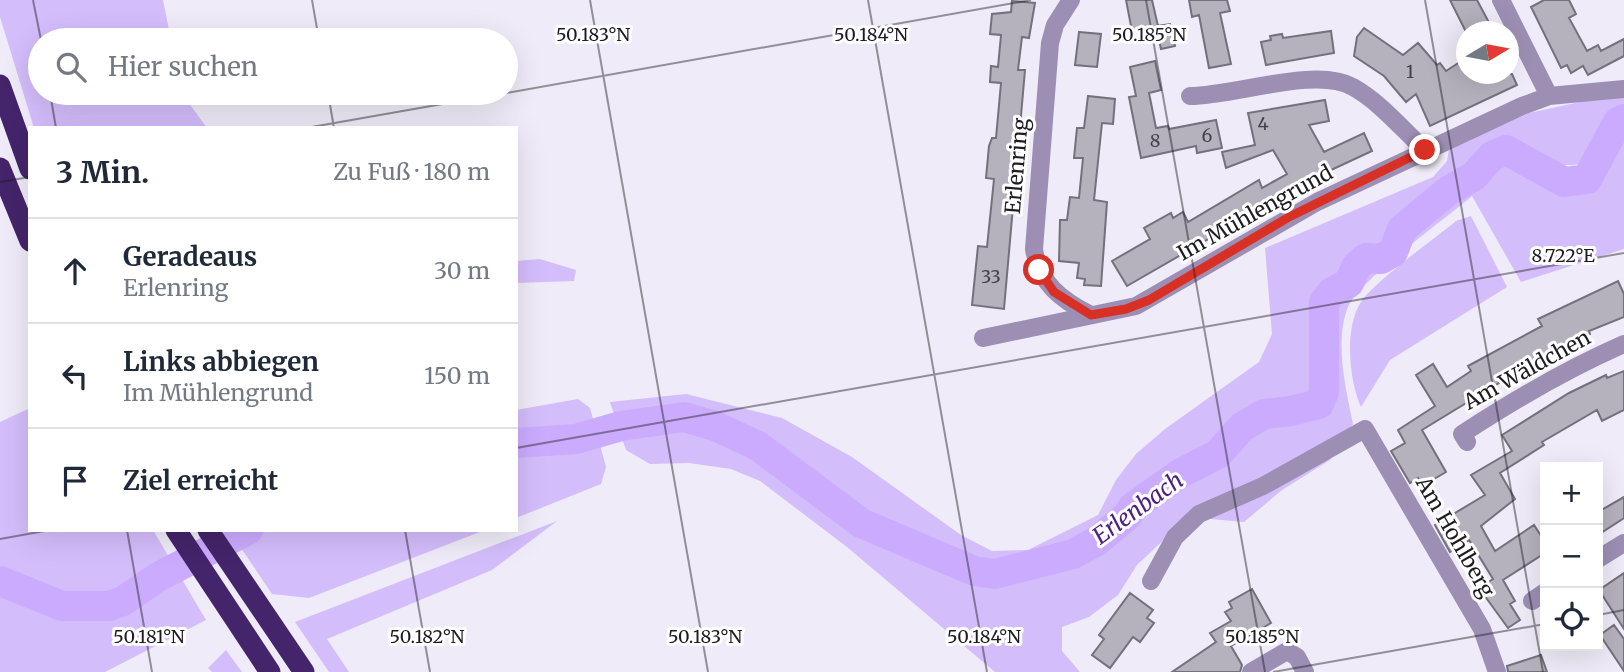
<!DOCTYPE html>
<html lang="de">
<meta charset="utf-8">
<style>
body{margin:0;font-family:Merriweather,serif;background:#f6f6f7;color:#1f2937}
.controls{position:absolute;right:21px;bottom:21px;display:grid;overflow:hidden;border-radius:0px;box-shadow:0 7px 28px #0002}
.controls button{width:63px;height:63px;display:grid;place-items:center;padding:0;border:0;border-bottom:2px solid #e0e1e3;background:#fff;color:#1f2937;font:35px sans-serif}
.compass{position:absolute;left:1456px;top:21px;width:63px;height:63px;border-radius:50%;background:#fff;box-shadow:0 7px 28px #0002;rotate:80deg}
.stop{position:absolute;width:21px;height:21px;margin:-16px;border:5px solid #d93025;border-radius:50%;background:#fff}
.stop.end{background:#d93025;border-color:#fff;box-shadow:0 2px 7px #0008}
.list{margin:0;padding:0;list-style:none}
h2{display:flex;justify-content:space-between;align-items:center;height:91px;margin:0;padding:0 28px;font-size:30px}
h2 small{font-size:23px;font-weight:400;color:#747a83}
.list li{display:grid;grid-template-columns:46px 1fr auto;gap:21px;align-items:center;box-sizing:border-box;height:105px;padding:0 28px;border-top:2px solid #e0e1e3}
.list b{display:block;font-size:26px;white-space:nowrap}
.list p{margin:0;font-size:23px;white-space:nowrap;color:#747a83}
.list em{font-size:23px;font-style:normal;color:#747a83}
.icon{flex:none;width:38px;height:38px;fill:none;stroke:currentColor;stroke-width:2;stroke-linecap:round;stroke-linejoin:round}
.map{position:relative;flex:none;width:1624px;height:672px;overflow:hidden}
.search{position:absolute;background:#fff;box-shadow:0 7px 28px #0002;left:28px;top:28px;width:490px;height:77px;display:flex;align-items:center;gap:18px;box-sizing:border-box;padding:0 24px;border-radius:38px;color:#747a83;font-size:26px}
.panel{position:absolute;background:#fff;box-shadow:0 7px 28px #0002;left:28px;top:126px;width:490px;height:406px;border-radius:0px}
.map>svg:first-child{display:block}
</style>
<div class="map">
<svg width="1624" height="672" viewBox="0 0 1624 672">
<rect width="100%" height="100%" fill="#efebf8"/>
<path fill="#d4bdfb" d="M0,0H163L171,40H40V93H186L191,106L207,128H34L0,17Z
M1624,97V114L1605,135L1589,163C1557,168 1545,165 1519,143L1495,164L1507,161L1519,164L1546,183L1566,188L1588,185L1603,171L1624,128V249L1521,282L1472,196C1447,218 1359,280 1348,307C1334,342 1346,389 1353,424L1330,460L1282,490L1244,522L1188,517L1137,565L1118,595L1089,617L1062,627V651L1080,672H995L847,547L760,481L731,469L689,463L650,464L626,450L610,402L686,394L782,418L852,457L961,535L992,551L1028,550L1098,515L1116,480L1136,454L1165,429L1259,362L1272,334L1265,248L1433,177L1447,161L1449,149L1529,113L1584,101Z
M1471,216L1507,287L1390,360L1361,407C1349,380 1344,328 1361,302C1376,280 1433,240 1456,221Z
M540,259L576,270L574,281L516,283V261Z
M578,399L590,408L606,467L601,484L516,518V410Z
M30,408V530H153L206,620L105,672H0V422Z
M557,521L492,570L327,639L349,672H329L295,622Z
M229,530H485L309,598L272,594Z
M226,650L242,672H212L208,668Z"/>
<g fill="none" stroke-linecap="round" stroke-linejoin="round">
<path stroke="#cbabfe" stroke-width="30" d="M516,443L576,439L621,426L684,417L715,426L758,446L861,523L974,571L995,574L1073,554L1097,541L1127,516L1133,507L1181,473L1218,454L1242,427L1264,414L1291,411L1319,404L1324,392V302L1332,292L1349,283L1356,267L1366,258L1381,259L1393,252L1402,229L1448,191L1474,176L1492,156L1506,150L1564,182L1587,179L1618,122L1624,119
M0,581L62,606H109L123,601L158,577L248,530"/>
</g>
<path fill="#b5b1bd" stroke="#74707c" stroke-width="2" d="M1126,0H1152L1158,26L1132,31Z
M1189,0H1227L1230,11L1220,13L1231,64L1209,68L1199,15L1192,17Z
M1450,0H1477L1494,32H1466Z
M1544,0H1569L1576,14L1569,18L1587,51L1598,45L1601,51L1624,39V56L1588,75L1583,66L1571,73L1567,65L1561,68L1531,7Z
M1012,1L1035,3L1029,38L1022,37L1018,70H1025L1004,309L972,305L978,246L987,247L994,179L986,178L989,146L992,138H996L1001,83L990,82L991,66L998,67L1001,35L990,34L992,14L1011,12Z
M1170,24L1175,46L1161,49L1156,26Z
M1364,28L1403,55L1418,43L1437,65L1440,63L1446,71L1466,58V74H1512L1517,85L1430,126L1416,94L1406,102L1384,76L1354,56L1357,37Z
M1331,31L1334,53L1266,65L1261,42L1271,40L1270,36L1282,34L1283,38Z
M1079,32L1101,34L1097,67L1075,65Z
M1155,61L1161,90L1149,93L1156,128L1168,126L1169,129L1216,120L1222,148L1197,153L1196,146L1141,158L1129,97L1136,96L1130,67Z
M1088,96L1115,99L1113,124L1102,123L1094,200L1107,202L1101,286L1084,285L1085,279L1077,278L1079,263L1059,261L1060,220H1067L1070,197L1079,198L1083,158H1074L1077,128H1084Z
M1325,100L1329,121L1309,125L1324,152L1364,133L1372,151L1316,177L1127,286L1112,261L1150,239L1144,228L1171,213L1173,218L1183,212L1188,222L1259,180L1262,188L1287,174L1273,150L1226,168L1222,152L1255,145L1248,113Z
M1618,281L1624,294V317L1589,331L1590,334L1540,358L1422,430L1446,472L1422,486L1418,478L1410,483L1391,451L1405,443L1398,430L1435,406L1416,375L1433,364L1447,387L1471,371L1468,366L1542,326L1538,319Z
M1624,371V410L1602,421L1597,410L1542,442L1544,445L1500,473L1515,499L1481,526L1495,551L1534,525L1545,542V553L1503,580L1515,601L1510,604L1520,620L1508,628L1479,588L1493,579L1469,540L1450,552L1435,525L1485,495L1471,475L1512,451L1502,435L1569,393L1606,375L1607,378Z
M1624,497V518L1598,535V512Z
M1624,573V629L1599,590Z
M1252,589L1271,623L1231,646L1242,665L1240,672H1172L1216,642L1210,633L1231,621L1225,612L1232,608L1229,602Z
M1130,593L1153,610L1147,618L1154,623L1140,642L1133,637L1110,668L1092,655L1104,639L1099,635Z
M1614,625L1624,639V671L1600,635Z
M1541,655L1547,672H1508L1507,666Z"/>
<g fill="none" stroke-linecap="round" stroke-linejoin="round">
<path stroke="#9c8fb3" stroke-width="18" d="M1071,0L1055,25L1050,43L1034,249C1039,283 1061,300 1091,315
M1501,0L1549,96
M1190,96C1235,96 1316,66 1353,87C1380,102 1403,130 1425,150
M983,338L1136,306L1317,202L1522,106L1549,96L1624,89
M1467,442L1462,434C1514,400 1567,369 1624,344
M1598,559L1624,543
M1151,581L1175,537L1199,514L1263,486L1365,429L1482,629L1497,672
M1532,601L1545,592
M1251,672L1287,651L1297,657L1305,672"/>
<path stroke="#44246b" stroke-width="21" d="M0,85L30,169
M0,168L30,241
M176,530L270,672
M208,530L304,672"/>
</g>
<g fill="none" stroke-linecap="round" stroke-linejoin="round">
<path stroke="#d93025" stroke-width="9" d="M1039,270L1054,292L1091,315L1126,309L1149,300L1289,217L1425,150"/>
</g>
<path fill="none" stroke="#1e1c21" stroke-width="2" stroke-opacity="0.45" d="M33,0L41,40M312,0L319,40M590,0L708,672M868,0L987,672M1146,0L1265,672M1425,0L1543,672M50,93L56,128M328,93L334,128M506,93L1031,0M306,128L505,93M0,182L30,177M516,448L1624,253M127,530L152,672M405,530L430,672M0,539L50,530M1598,615L1624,610M1273,672L1545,624"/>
<g text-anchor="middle" stroke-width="6" stroke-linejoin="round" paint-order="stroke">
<g font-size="18" fill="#444148">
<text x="1410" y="78">1</text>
<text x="1263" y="130">4</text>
<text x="1207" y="142">6</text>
<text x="1155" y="147">8</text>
<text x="991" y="283">33</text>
</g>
<g font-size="21" fill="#1e1c21" stroke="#fff">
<text transform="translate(1017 166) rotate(-85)" y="7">Erlenring</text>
<text transform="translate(1255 213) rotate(-29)" y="7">Im Mühlengrund</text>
<text transform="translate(1527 370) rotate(-29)" y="7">Am Wäldchen</text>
<text transform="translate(1455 537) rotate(60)" y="7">Am Hohlberg</text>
</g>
<g font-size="23" font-style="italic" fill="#4e217e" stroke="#fff">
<text transform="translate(1138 508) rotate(-36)" y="8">Erlenbach</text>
</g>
</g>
<g font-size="18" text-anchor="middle" fill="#1e1c21" stroke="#fff" stroke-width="6" stroke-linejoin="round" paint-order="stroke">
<text x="593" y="41">50.183°N</text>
<text x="871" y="41">50.184°N</text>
<text x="1149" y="41">50.185°N</text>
<text x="1563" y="262">8.722°E</text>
<text x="149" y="643">50.181°N</text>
<text x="427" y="643">50.182°N</text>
<text x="705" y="643">50.183°N</text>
<text x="984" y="643">50.184°N</text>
<text x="1262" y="643">50.185°N</text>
</g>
</svg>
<div class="controls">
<button>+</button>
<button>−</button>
<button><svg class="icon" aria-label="locate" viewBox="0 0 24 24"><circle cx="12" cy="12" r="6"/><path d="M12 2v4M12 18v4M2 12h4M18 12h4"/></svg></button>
</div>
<svg class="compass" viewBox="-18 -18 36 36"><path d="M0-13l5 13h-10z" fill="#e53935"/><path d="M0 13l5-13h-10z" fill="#747a83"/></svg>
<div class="stop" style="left:1039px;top:270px"></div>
<div class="stop end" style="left:1425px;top:150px"></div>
<div class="search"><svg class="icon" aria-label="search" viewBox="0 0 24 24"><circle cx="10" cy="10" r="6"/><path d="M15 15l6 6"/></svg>Hier suchen</div>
<section class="panel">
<h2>3 Min.<small>Zu Fuß · 180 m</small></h2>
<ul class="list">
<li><svg class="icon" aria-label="ahead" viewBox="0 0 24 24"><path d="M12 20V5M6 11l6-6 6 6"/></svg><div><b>Geradeaus</b><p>Erlenring</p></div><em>30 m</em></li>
<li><svg class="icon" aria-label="left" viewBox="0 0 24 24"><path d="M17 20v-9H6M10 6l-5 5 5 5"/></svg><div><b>Links abbiegen</b><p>Im Mühlengrund</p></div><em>150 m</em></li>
<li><svg class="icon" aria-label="arrive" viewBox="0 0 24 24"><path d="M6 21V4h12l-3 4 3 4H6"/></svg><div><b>Ziel erreicht</b></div></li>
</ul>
</section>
</div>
